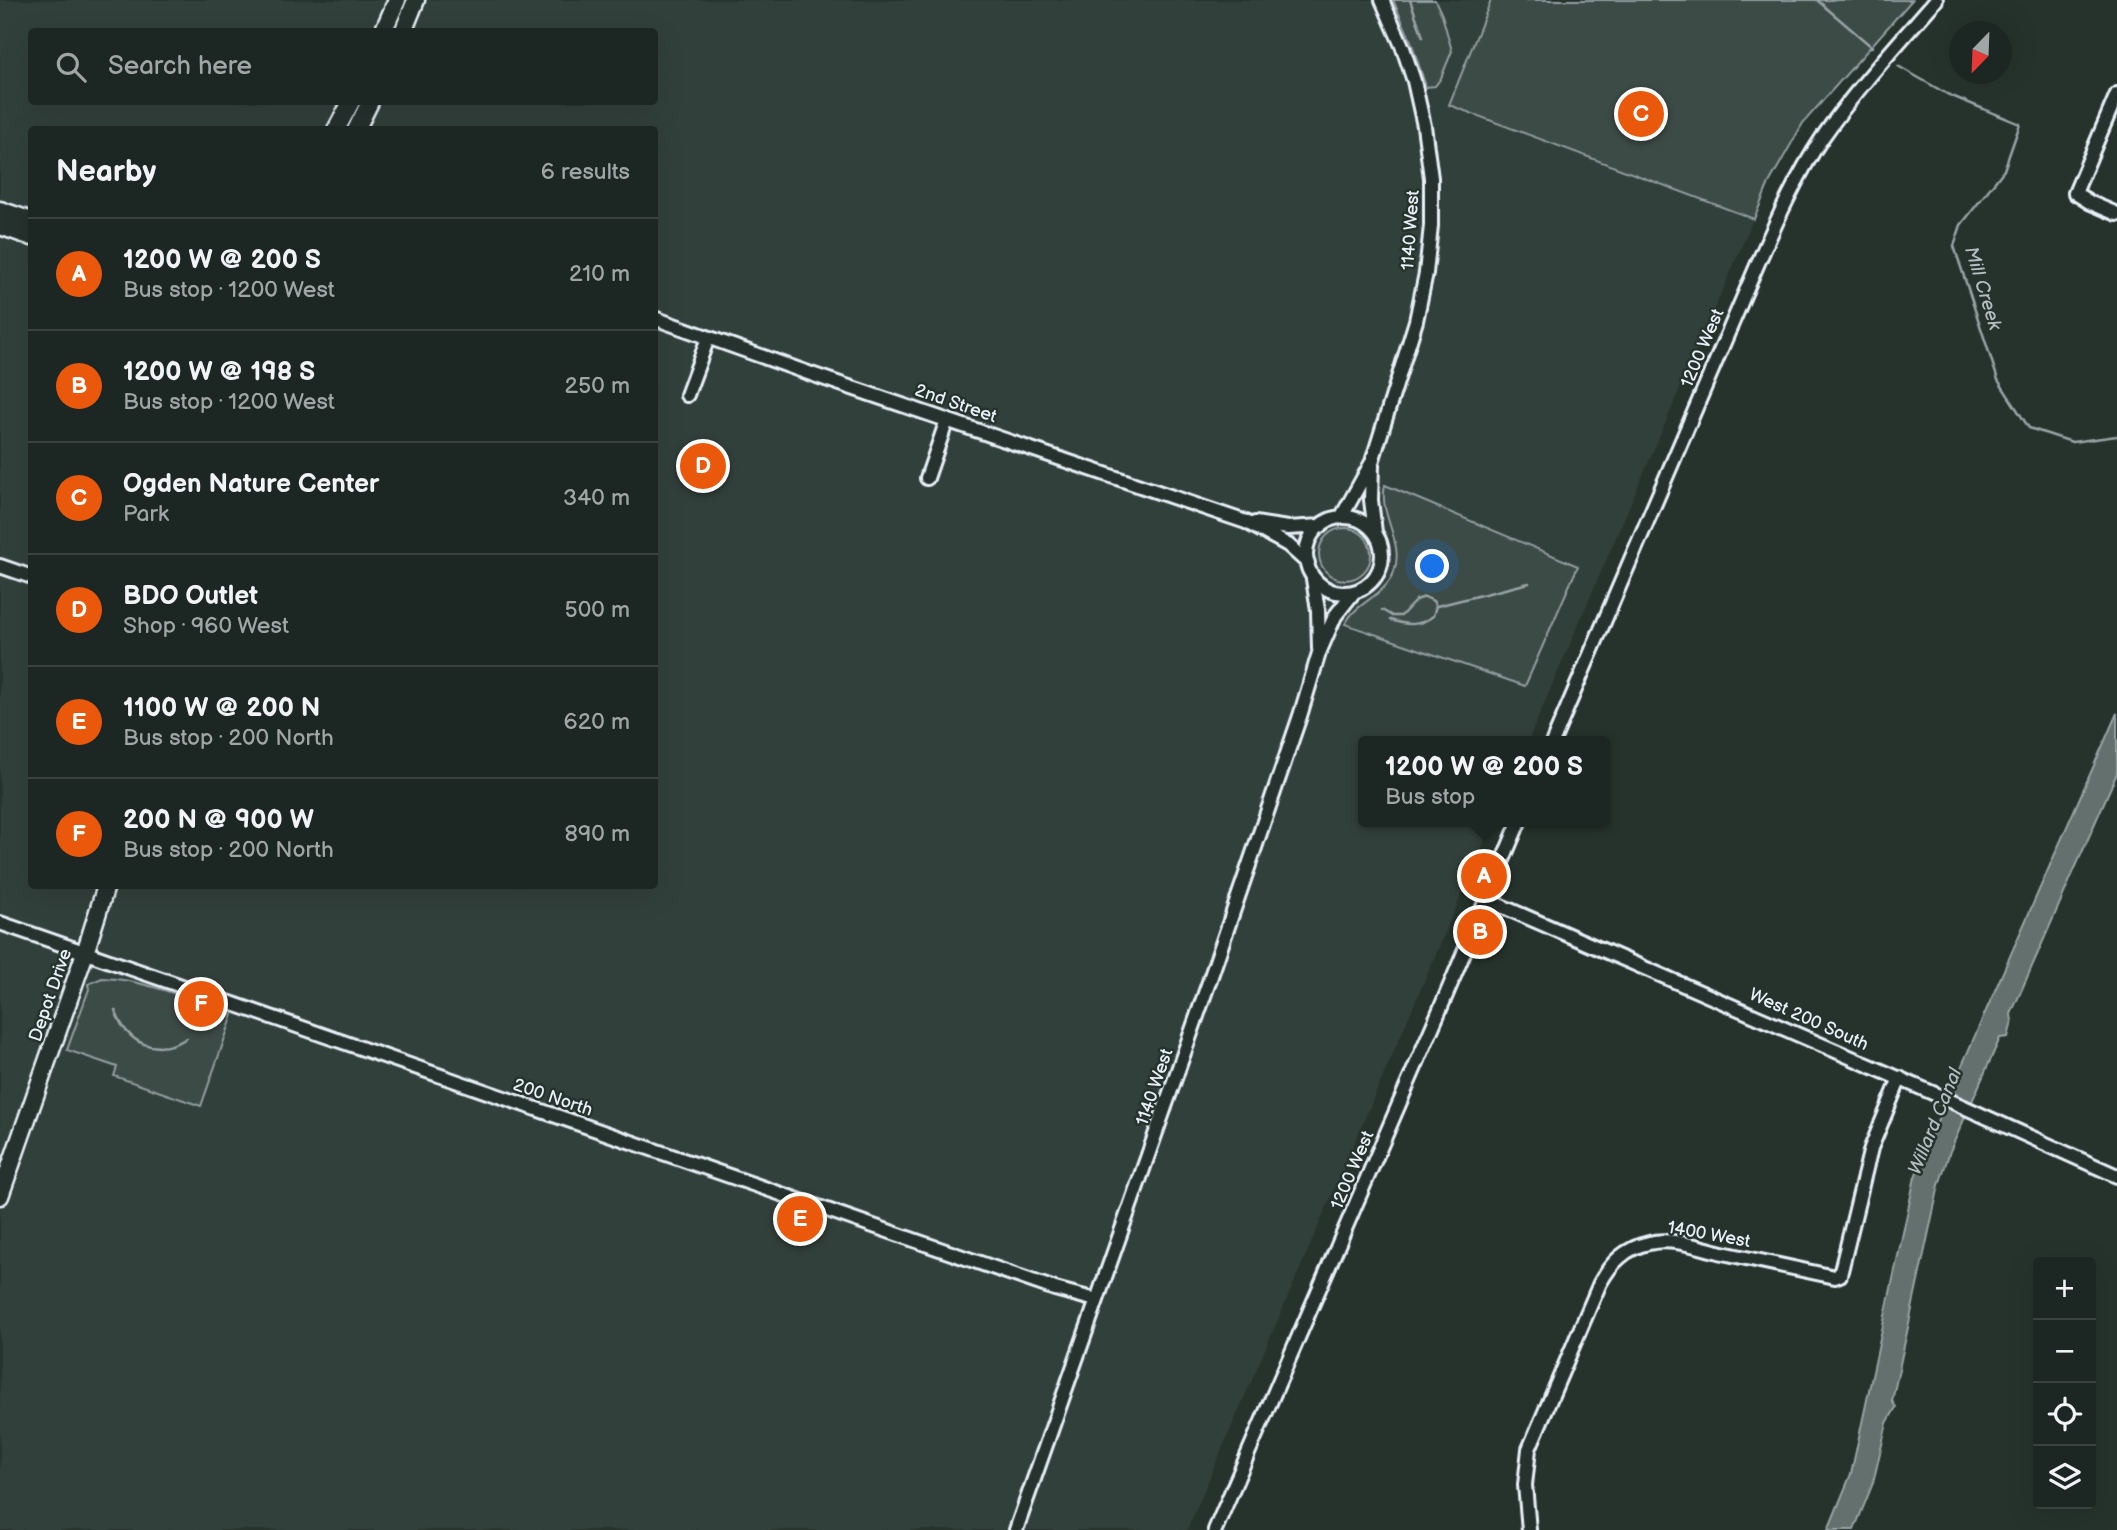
<!DOCTYPE html>
<meta charset="utf-8">
<style>
body{margin:0;font-family:"Balsamiq Sans",sans-serif;background:#252e2a;color:#f1f3f6}
.controls{position:absolute;right:21px;bottom:21px;display:grid;overflow:hidden;border-radius:7px;box-shadow:0 7px 28px #0002}
.controls button{width:63px;height:63px;display:grid;place-items:center;padding:0;border:0;border-bottom:2px solid #3a4340;background:#1c2622;color:#f1f3f6;font:35px sans-serif}
.compass{position:absolute;left:1949px;top:21px;width:63px;height:63px;border-radius:50%;background:#1c2622;box-shadow:0 7px 28px #0002;rotate:203deg}
.you{position:absolute;left:1433px;top:567px;width:24px;height:24px;margin:-18px;border:5px solid #fff;border-radius:50%;background:#1a73e8;box-shadow:0 0 0 10px #1a73e833}
.badge{display:grid;place-items:center;width:46px;height:46px;border-radius:50%;background:#ea580c;color:#fff;font-size:23px;font-weight:700}
.pin{position:absolute;translate:-50% -50%;border:4px solid #fff;box-shadow:0 2px 7px #0006}
.popup{position:absolute;left:1358px;top:736px;width:252px;height:91px;box-sizing:border-box;display:grid;place-content:center;border-radius:7px;background:#1c2622;filter:drop-shadow(0 2px 5px #0005);font-size:23px;white-space:nowrap;color:#a0a5a5}
.popup b{font-size:26px;color:#f1f3f6}
.popup::after{content:'';position:absolute;left:50%;top:100%;margin-left:-14px;border:14px solid transparent;border-top-color:#1c2622}
.list{margin:0;padding:0;list-style:none}
h2{display:flex;justify-content:space-between;align-items:center;height:91px;margin:0;padding:0 28px;font-size:30px}
h2 small{font-size:23px;font-weight:400;color:#a0a5a5}
.list li{display:grid;grid-template-columns:46px 1fr auto;gap:21px;align-items:center;box-sizing:border-box;height:112px;padding:0 28px;border-top:2px solid #3a4340}
.list b{display:block;font-size:26px;white-space:nowrap}
.list p{margin:0;font-size:23px;white-space:nowrap;color:#a0a5a5}
.list em{font-size:23px;font-style:normal;color:#a0a5a5}
.icon{flex:none;width:38px;height:38px;fill:none;stroke:currentColor;stroke-width:2;stroke-linecap:round;stroke-linejoin:round}
.map{position:relative;flex:none;width:2117px;height:1530px;overflow:hidden}
.search{position:absolute;background:#1c2622;box-shadow:0 7px 28px #0002;left:28px;top:28px;width:630px;height:77px;display:flex;align-items:center;gap:18px;box-sizing:border-box;padding:0 24px;border-radius:7px;color:#a0a5a5;font-size:26px}
.panel{position:absolute;background:#1c2622;box-shadow:0 7px 28px #0002;left:28px;top:126px;width:630px;height:763px;border-radius:7px}
.map>svg:first-child{display:block}
</style>
<div class="map">
<svg width="2117" height="1530" viewBox="0 0 2117 1530">
<rect width="100%" height="100%" fill="#26332d"/>
<filter id="ink" filterUnits="userSpaceOnUse"><feTurbulence type="fractalNoise" baseFrequency=".0143" numOctaves="2"/><feDisplacementMap in="SourceGraphic" scale="14" xChannelSelector="R" yChannelSelector="G"/><feConvolveMatrix kernelMatrix="1 2 1 2 8 2 1 2 1" color-interpolation-filters="sRGB"/></filter>
<g filter="url(#ink)">
<path fill="#333f3a" fill-rule="evenodd" d="M0,0H1492L1450,106L1753,220L1528,741H1363V822H1493L1187,1530H0ZM32,32H654V102H32ZM32,130H654V886H32Z"/>
<path fill="#3e4b47" stroke="#939ea0" stroke-width="2" d="M1393,0H1435L1442,15L1452,51L1441,78L1435,86L1426,87L1411,41Z
M1491,0H1912L1803,123L1769,183L1754,219L1449,105Z
M1385,485L1578,566L1525,686L1345,624C1357,601 1384,597 1394,572C1405,541 1378,516 1385,485Z
M1319 554a26 26 0 1 1 52 0a26 26 0 1 1-52 0Z
M102,978C144,979 193,1001 233,1015L201,1106L114,1076L117,1067L67,1050L89,989L88,984Z"/>
<path fill="#636f6d" stroke="#98a3a5" stroke-width="2" d="M2117,713V773L2011,1014L2012,1022L2008,1037L2000,1038L1950,1151L1939,1185L1892,1401L1896,1407L1887,1423L1873,1483L1854,1530H1828L1851,1474L1915,1177L1926,1147Z"/>
<g fill="none" stroke-linecap="round" stroke-linejoin="round">
<path stroke="#98a3a5" stroke-width="2.5" d="M1410,0L1423,37
M1817,0L1872,47
M1898,66L1947,94L2020,124L2004,170L1961,225L1954,246L1998,380L2029,428L2072,442L2117,436
M1437,606L1529,583
M1382,610L1392,616H1401L1416,600L1425,597L1433,601L1436,606L1433,616C1419,627 1406,625 1390,620
M115,1010C127,1044 155,1057 187,1038"/>
<g stroke="#e8f1f8" stroke-width="18">
<path id="minor" d="M2117,94L2075,193L2091,203L2117,214
M654,318L814,375L1246,522L1288,545L1308,563
M687,395L708,338
M1372,465L1371,500L1375,532
M927,478L947,420
M1342,516L1372,462L1416,321L1426,273L1431,226V178L1424,126L1414,81L1403,48L1382,0
M1306 555a38 38 0 1 1 76 0a38 38 0 1 1-76 0Z
M1255,523L1288,528L1321,526
M0,566L32,577
M1313,579L1318,610L1319,649
M1553,741L1758,263C1777,220 1796,177 1822,138C1856,89 1897,45 1936,0
M1485,899L1935,1094L2117,1176
M0,923L1055,1289L1096,1300
M1016,1530L1209,982L1300,716L1319,653L1335,616L1354,592
M1215,1530L1444,1000L1519,822
M1529,1530L1525,1485L1529,1449L1600,1283C1611,1263 1625,1248 1649,1243C1672,1237 1701,1248 1723,1253C1761,1261 1798,1269 1835,1277L1840,1275L1871,1148L1900,1078"/>
</g>
<g stroke="#e8f1f8" stroke-width="21">
<path id="major" d="M383,32L397,0
M403,32L416,0
M336,130L351,102
M356,130L370,102
M0,210L32,221
M0,226L32,237
M0,1196L85,953L106,886"/>
</g>
<use href="#minor" stroke="#26332d" stroke-width="12"/>
<use href="#major" stroke="#26332d" stroke-width="16"/>
</g>
</g>
<g text-anchor="middle" stroke-width="5" stroke-linejoin="round" paint-order="stroke">
<g font-size="18" fill="#e8f1f8" stroke="#26332d">
<text transform="translate(1410 230) rotate(-86)" y="6">1140 West</text>
<text transform="translate(1702 348) rotate(-67)" y="6">1200 West</text>
<text transform="translate(956 403) rotate(19)" y="6">2nd Street</text>
<text transform="translate(50 995) rotate(-71)" y="6">Depot Drive</text>
<text transform="translate(1809 1019) rotate(24)" y="6">West 200 South</text>
<text transform="translate(1154 1087) rotate(-71)" y="6">1140 West</text>
<text transform="translate(553 1097) rotate(19)" y="6">200 North</text>
<text transform="translate(1352 1170) rotate(-67)" y="6">1200 West</text>
<text transform="translate(1709 1234) rotate(10)" y="6">1400 West</text>
</g>
<g font-size="19" font-style="italic" fill="#b3bdc0" stroke="#26332d">
<text transform="translate(1984 288) rotate(73)" y="7">Mill Creek</text>
<text transform="translate(1934 1121) rotate(-68)" y="7">Willard Canal</text>
</g>
</g>
</svg>
<div class="controls">
<button>+</button>
<button>−</button>
<button><svg class="icon" aria-label="locate" viewBox="0 0 24 24"><circle cx="12" cy="12" r="6"/><path d="M12 2v4M12 18v4M2 12h4M18 12h4"/></svg></button>
<button><svg class="icon" aria-label="layers" viewBox="0 0 24 24"><path d="M12 4l9 5-9 5-9-5zM3 14l9 5 9-5"/></svg></button>
</div>
<svg class="compass" viewBox="-18 -18 36 36"><path d="M0-13l5 13h-10z" fill="#e53935"/><path d="M0 13l5-13h-10z" fill="#a0a5a5"/></svg>
<div class="you"></div>
<div class="pin badge" style="left:1484px;top:876px">A</div>
<div class="popup"><b>1200 W @ 200 S</b>Bus stop</div>
<div class="pin badge" style="left:1480px;top:932px">B</div>
<div class="pin badge" style="left:1641px;top:114px">C</div>
<div class="pin badge" style="left:703px;top:466px">D</div>
<div class="pin badge" style="left:800px;top:1219px">E</div>
<div class="pin badge" style="left:201px;top:1004px">F</div>
<div class="search"><svg class="icon" aria-label="search" viewBox="0 0 24 24"><circle cx="10" cy="10" r="6"/><path d="M15 15l6 6"/></svg>Search here</div>
<section class="panel">
<h2>Nearby<small>6 results</small></h2>
<ul class="list">
<li><span class="badge">A</span><div><b>1200 W @ 200 S</b><p>Bus stop · 1200 West</p></div><em>210 m</em></li>
<li><span class="badge">B</span><div><b>1200 W @ 198 S</b><p>Bus stop · 1200 West</p></div><em>250 m</em></li>
<li><span class="badge">C</span><div><b>Ogden Nature Center</b><p>Park</p></div><em>340 m</em></li>
<li><span class="badge">D</span><div><b>BDO Outlet</b><p>Shop · 960 West</p></div><em>500 m</em></li>
<li><span class="badge">E</span><div><b>1100 W @ 200 N</b><p>Bus stop · 200 North</p></div><em>620 m</em></li>
<li><span class="badge">F</span><div><b>200 N @ 900 W</b><p>Bus stop · 200 North</p></div><em>890 m</em></li>
</ul>
</section>
</div>
